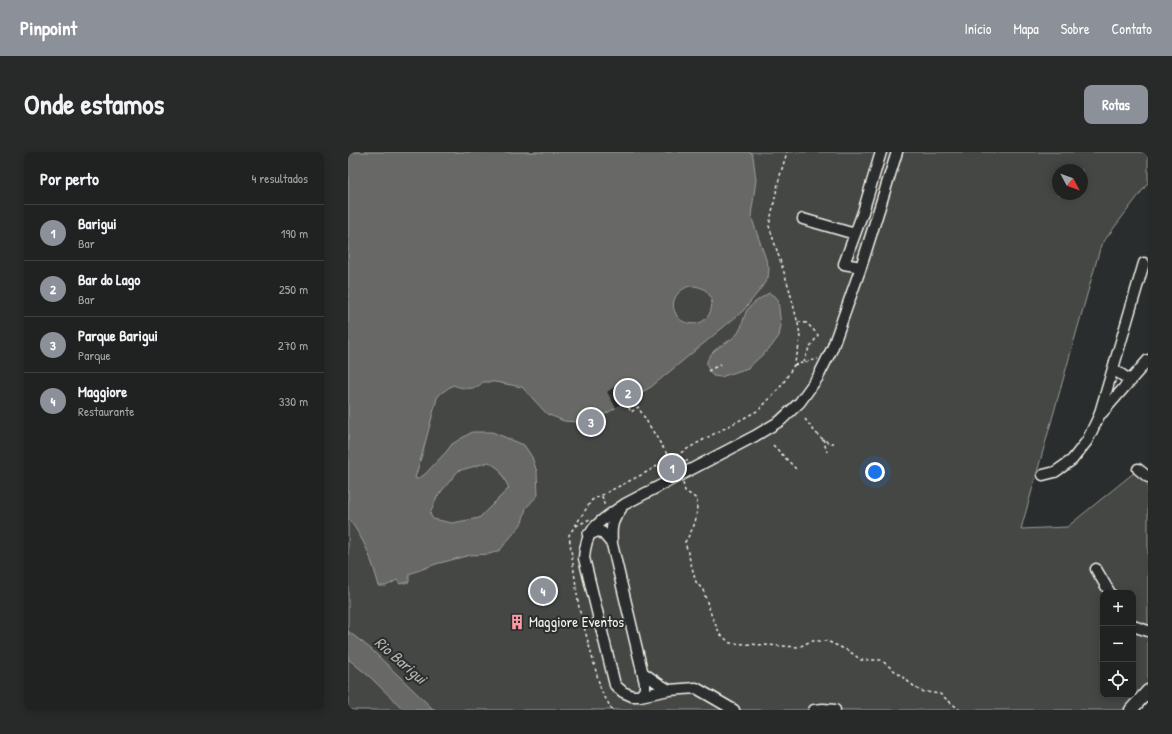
<!DOCTYPE html>
<html lang="pt">
<meta charset="utf-8">
<style>
body{margin:0;font-family:"Patrick Hand",sans-serif;background:#282a2a;color:#f1f3f6}
.controls{position:absolute;right:12px;bottom:12px;display:grid;overflow:hidden;border-radius:8px;box-shadow:0 2px 10px #0003}
.controls button{width:36px;height:36px;display:grid;place-items:center;padding:0;border:0;border-bottom:1px solid #3d3f40;background:#202222;color:#f1f3f6;font:20px sans-serif}
.compass{position:absolute;left:704px;top:12px;width:36px;height:36px;border-radius:50%;background:#202222;box-shadow:0 2px 10px #0003;rotate:131deg}
.you{position:absolute;left:527px;top:320px;width:14px;height:14px;margin:-10px;border:3px solid #fff;border-radius:50%;background:#1a73e8;box-shadow:0 0 0 6px #1a73e833}
.badge{display:grid;place-items:center;width:26px;height:26px;border-radius:50%;background:#8c9099;color:#fff;font-size:13px;font-weight:700}
.pin{position:absolute;translate:-50% -50%;border:2px solid #fff;box-shadow:0 1px 4px #0006}
.list{margin:0;padding:0;list-style:none}
h2{display:flex;justify-content:space-between;align-items:center;height:52px;margin:0;padding:0 16px;font-size:17px}
h2 small{font-size:13px;font-weight:400;color:#a2a4a5}
.list li{display:grid;grid-template-columns:26px 1fr auto;gap:12px;align-items:center;box-sizing:border-box;height:56px;padding:0 16px;border-top:1px solid #3d3f40}
.list b{display:block;font-size:15px;white-space:nowrap}
.list p{margin:0;font-size:13px;white-space:nowrap;color:#a2a4a5}
.list em{font-size:13px;font-style:normal;color:#a2a4a5}
.icon{flex:none;width:22px;height:22px;fill:none;stroke:currentColor;stroke-width:2;stroke-linecap:round;stroke-linejoin:round}
.map{position:relative;flex:none;width:800px;height:558px;overflow:hidden;border-radius:8px}
header{display:flex;align-items:center;gap:24px;box-sizing:border-box;height:56px;padding:0 20px;background:#8c9099;color:#fff}
header strong{font-size:19px}
nav{display:flex;gap:22px;margin-inline-start:auto;font-size:14px}
.intro{display:flex;align-items:center;justify-content:space-between;box-sizing:border-box;height:96px;padding:0 24px}
h1{margin:0;font-size:28px}
.button{padding:10px 18px;border-radius:8px;background:#8c9099;color:#fff;font-size:14px;font-weight:700}
main{display:flex;gap:24px;padding:0 24px}
aside{flex:1;background:#202222;border-radius:8px;box-shadow:0 2px 10px #0003}
.map>svg:first-child{display:block}
</style>
<header>
<strong>Pinpoint</strong>
<nav><a>Início</a><a>Mapa</a><a>Sobre</a><a>Contato</a></nav>
</header>
<div class="intro"><h1>Onde estamos</h1><a class="button">Rotas</a></div>
<main>
<aside>
<h2>Por perto<small>4 resultados</small></h2>
<ul class="list">
<li><span class="badge">1</span><div><b>Barigui</b><p>Bar</p></div><em>190 m</em></li>
<li><span class="badge">2</span><div><b>Bar do Lago</b><p>Bar</p></div><em>250 m</em></li>
<li><span class="badge">3</span><div><b>Parque Barigui</b><p>Parque</p></div><em>270 m</em></li>
<li><span class="badge">4</span><div><b>Maggiore</b><p>Restaurante</p></div><em>330 m</em></li>
</ul>
</aside>
<div class="map">
<svg width="800" height="558" viewBox="0 0 800 558">
<rect width="100%" height="100%" fill="#2a2d2e"/>
<filter id="ink" filterUnits="userSpaceOnUse"><feTurbulence type="fractalNoise" baseFrequency=".025" numOctaves="2"/><feDisplacementMap in="SourceGraphic" scale="8" xChannelSelector="R" yChannelSelector="G"/><feConvolveMatrix kernelMatrix="1 2 1 2 8 2 1 2 1" color-interpolation-filters="sRGB"/></filter>
<g filter="url(#ink)">
<path fill="#444645" stroke="#9c9c96" fill-rule="evenodd" d="M0,0H800V31L753,93L673,377L719,375L788,319L800,330V530L774,558H0ZM710,18H734V42H710ZM755,441H785V543H755Z"/>
<path fill="#676866" stroke="#9f9f9a" fill-rule="evenodd" d="M0,0H403L405,4L408,28L403,64L421,116L420,126L411,139L395,159L303,235L242,271L216,269L199,262L174,235L147,230H135C127,239 115,237 105,233L93,241L89,246L75,299L67,326L69,327L76,323L98,300L104,292L124,280H144L176,293L184,305L189,320L190,343L178,356L174,371L152,398L142,402L122,403L88,412L61,422V430L52,432L49,428L38,434H31C23,406 18,390 0,366ZM342,134C375,133 367,178 340,171C335,170 330,167 328,162C321,150 329,138 342,134ZM141,310L151,317L161,336L131,366L104,371L85,367L82,362L89,345L110,319Z
M421,141L428,145L430,148L433,174L431,184L423,195L400,216L373,225L365,224C361,218 356,212 361,205C367,194 382,191 390,181C395,174 395,165 399,158C404,151 413,146 421,141Z
M0,479L23,497L86,558H56L22,525L0,507Z"/>
<path fill="#2a2d2e" d="M282,231L289,243L268,256L259,240L269,233L272,237Z"/>
<g fill="none" stroke-linecap="round" stroke-linejoin="round">
<g stroke="#f4f1e8" stroke-width="13">
<path id="minor" d="M455,67L507,82
M513,115L496,112L515,60L533,0
M765,217L783,229
M754,261L800,208
M790,317L800,325
M695,323L707,320L724,308L739,289L751,264L796,111
M273,357C263,370 263,376 264,392L297,531V538L292,544
M240,383L250,379L254,380L264,392
M748,417L762,441
M785,474L800,479
M294,520L311,532L321,538
M386,558L348,536L321,538L292,544H284L275,540L267,533L236,406C238,374 253,369 277,352L407,284L432,269L452,250L470,225L484,197L513,115L549,0
M466,558L475,557L487,558"/>
</g>
<g stroke="#f4f1e8" stroke-width="15">
<path id="major" d="M783,558L800,539"/>
</g>
<path stroke="#f4f1e8" stroke-width="1.5" stroke-dasharray="3 3" stroke-linecap="butt" d="M450,170L459,171L470,183L469,185L461,196L456,210
M446,213L470,207
M360,219L373,212
M278,250L283,260L290,255L322,307L340,309
M457,267C464,276 474,292 487,291
M475,287L479,300
M425,293L448,317
M335,331L337,339L349,347C349,368 348,372 337,390L348,430L355,438L364,465L372,482L382,491L451,495L463,489H479L501,499L513,508H533L572,539L592,542L612,558
M254,344L257,355
M228,374L242,367
M264,558L253,538L231,456L221,383L244,348L297,321L362,284L411,258L434,233L446,213L450,199L452,187L451,176L441,136L421,74L431,27L439,0"/>
<use href="#minor" stroke="#2a2d2e" stroke-width="10"/>
<use href="#major" stroke="#2a2d2e" stroke-width="12"/>
</g>
</g>
<defs>
<g id="building-bare" transform="scale(1.2)"><path d="M-4-6H4V6H1V3H-1V6H-4ZM-2.5-4.3h1.7v1.8h-1.7ZM.8-4.3h1.7v1.8H.8ZM-2.5-1h1.7V.8h-1.7ZM.8-1h1.7V.8H.8Z" fill="#ff9aa2" stroke="#2a2d2e" stroke-width="2.5" paint-order="stroke"/></g>
</defs>
<g fill-rule="evenodd">
<use href="#building-bare" x="169" y="470"/>
</g>
<g text-anchor="middle" stroke-width="4" stroke-linejoin="round" paint-order="stroke">
<g font-size="15" fill="#f4f1e8" stroke="#2a2d2e" text-anchor="start">
<text x="181" y="475">Maggiore Eventos</text>
</g>
<g font-size="16" font-style="italic" fill="#b5b3ae" stroke="#2a2d2e">
<text transform="translate(53 508) rotate(41)" y="6">Rio Barigui</text>
</g>
</g>
</svg>
<div class="controls">
<button>+</button>
<button>−</button>
<button><svg class="icon" aria-label="locate" viewBox="0 0 24 24"><circle cx="12" cy="12" r="6"/><path d="M12 2v4M12 18v4M2 12h4M18 12h4"/></svg></button>
</div>
<svg class="compass" viewBox="-18 -18 36 36"><path d="M0-13l5 13h-10z" fill="#e53935"/><path d="M0 13l5-13h-10z" fill="#a2a4a5"/></svg>
<div class="you"></div>
<div class="pin badge" style="left:324px;top:316px">1</div>
<div class="pin badge" style="left:280px;top:241px">2</div>
<div class="pin badge" style="left:243px;top:270px">3</div>
<div class="pin badge" style="left:195px;top:439px">4</div>
</div>
</main>
